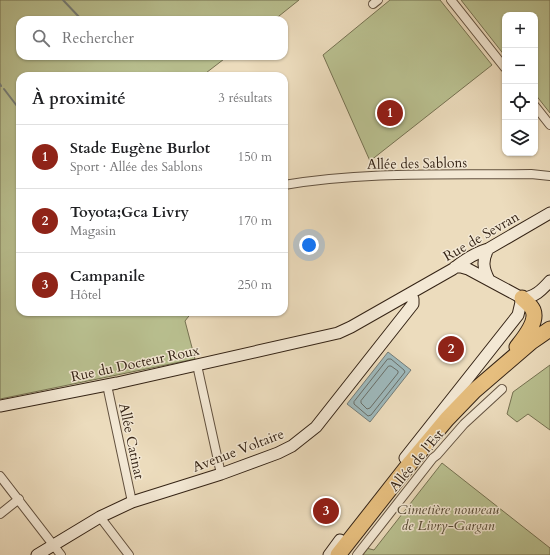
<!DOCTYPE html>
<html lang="fr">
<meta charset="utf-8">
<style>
body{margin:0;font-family:Cardo,serif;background:#f2f2f2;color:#202124}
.controls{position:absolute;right:12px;top:12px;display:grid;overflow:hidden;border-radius:8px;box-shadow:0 1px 3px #0004}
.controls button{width:36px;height:36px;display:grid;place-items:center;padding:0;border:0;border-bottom:1px solid #e0e0e0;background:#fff;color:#202124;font:20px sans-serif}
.you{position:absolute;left:309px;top:245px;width:14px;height:14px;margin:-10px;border:3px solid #fff;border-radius:50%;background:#1a73e8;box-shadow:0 0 0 6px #1a73e833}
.badge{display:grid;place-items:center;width:26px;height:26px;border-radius:50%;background:#8f2418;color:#fff;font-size:13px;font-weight:700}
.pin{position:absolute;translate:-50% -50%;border:2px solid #fff;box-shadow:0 1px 4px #0006}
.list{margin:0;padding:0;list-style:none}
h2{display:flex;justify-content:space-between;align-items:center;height:52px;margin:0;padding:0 16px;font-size:17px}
h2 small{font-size:13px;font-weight:400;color:#757577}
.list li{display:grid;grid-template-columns:26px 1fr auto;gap:12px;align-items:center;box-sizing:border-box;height:64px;padding:0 16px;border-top:1px solid #e0e0e0}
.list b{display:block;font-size:15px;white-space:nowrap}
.list p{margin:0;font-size:13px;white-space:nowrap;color:#757577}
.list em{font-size:13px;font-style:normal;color:#757577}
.icon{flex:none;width:22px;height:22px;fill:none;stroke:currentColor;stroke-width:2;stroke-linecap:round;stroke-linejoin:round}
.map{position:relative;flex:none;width:550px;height:555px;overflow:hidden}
.search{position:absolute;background:#fff;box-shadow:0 1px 3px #0004;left:16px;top:16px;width:272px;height:44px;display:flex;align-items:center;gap:10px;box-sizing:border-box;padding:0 14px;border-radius:12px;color:#757577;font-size:15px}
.panel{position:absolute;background:#fff;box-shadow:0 1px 3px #0004;left:16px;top:72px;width:272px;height:244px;border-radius:12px}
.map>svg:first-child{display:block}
</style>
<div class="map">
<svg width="550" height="555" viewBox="0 0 550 555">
<rect width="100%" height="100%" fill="#ecdcbd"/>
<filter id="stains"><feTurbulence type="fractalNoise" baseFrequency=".005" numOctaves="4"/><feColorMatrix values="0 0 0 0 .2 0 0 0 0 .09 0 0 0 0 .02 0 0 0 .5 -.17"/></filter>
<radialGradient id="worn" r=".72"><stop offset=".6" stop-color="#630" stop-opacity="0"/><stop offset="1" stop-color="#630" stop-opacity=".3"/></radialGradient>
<path fill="#b9c090" stroke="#767252" d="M0,0H299L274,20H20V56H228L202,76H20V312H192L185,321L195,359L0,399Z
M390,0H440L492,65L370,161L323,55Z
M461,0H550V113L535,94V15H505V56Z
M550,365V430L528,414L517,422L507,414L513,392Z
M442,463L550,548V555H363L366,548L374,550Z"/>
<path fill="#9eb9bc" stroke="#747d79" d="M388,352L411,370L370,422L347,404Z"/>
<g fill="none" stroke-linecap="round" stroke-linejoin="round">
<path stroke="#696e68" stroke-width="1" d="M388,359H391L404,370L405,372L371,415L368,416L354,404V402Z
M389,366H391L398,371V373L370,408L367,409L361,403V401Z"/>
<path stroke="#747d79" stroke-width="2" d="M63,0L81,19
M0,84L1,86
M4,89L20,110"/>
<g stroke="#62513f" stroke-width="10">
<path id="street" d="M451,0L505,68
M373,4L378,0
M535,106L550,125
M284,185C365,171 449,175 531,174L550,176
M197,365L221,474
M107,385L132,502
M0,476L61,555
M0,514L19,499
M100,517L129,555
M357,555L433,458L437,455L464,424L502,389"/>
</g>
<g stroke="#342315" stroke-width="13">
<path id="secondary" d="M488,249C482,261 483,268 489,280
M455,267H461L468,269L522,298C534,298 542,290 550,281
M0,406L117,383L338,333L351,327L453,269C464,260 475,253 488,249L550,213
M405,458L518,315L522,298
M37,555L100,517L132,502L221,474L278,453L292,446L316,427L413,304V299L409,294
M329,555L340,540"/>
</g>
<g stroke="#342315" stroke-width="17">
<path id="highway" d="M517,347C524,338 538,322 533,310C531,305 525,301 522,298
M338,555L411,462L447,419L474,391L531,342L550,329"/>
</g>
<use href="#street" stroke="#f3e8d4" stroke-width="8"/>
<use href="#secondary" stroke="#f3e8d4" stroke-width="11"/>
<use href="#highway" stroke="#e6be7e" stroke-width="15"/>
</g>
<g text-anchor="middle" stroke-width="3" stroke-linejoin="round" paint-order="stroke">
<g font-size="14" fill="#342315" stroke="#f3e8d4">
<text transform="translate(417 163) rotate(-1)" y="5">Allée des Sablons</text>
<text transform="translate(481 236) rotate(-30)" y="5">Rue de Sevran</text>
<text transform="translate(135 363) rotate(-12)" y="5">Rue du Docteur Roux</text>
<text transform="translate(132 441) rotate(78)" y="5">Allée Catinat</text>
<text transform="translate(238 450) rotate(-21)" y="5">Avenue Voltaire</text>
<text transform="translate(416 460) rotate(-50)" y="5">Allée de l'Est</text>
</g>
<g font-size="14" font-style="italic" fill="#554a34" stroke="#f3e8d4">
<text x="448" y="514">Cimetière nouveau<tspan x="448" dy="16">de Livry-Gargan</tspan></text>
</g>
</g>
<rect width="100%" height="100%" filter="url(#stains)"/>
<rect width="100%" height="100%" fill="url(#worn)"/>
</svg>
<div class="controls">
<button>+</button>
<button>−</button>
<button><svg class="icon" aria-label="locate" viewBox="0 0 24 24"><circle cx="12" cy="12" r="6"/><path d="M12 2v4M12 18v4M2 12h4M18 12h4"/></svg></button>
<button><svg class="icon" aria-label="layers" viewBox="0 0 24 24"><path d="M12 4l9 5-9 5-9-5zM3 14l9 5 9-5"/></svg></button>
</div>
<div class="you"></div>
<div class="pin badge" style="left:390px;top:113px">1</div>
<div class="pin badge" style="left:451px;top:349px">2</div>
<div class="pin badge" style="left:326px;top:511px">3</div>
<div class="search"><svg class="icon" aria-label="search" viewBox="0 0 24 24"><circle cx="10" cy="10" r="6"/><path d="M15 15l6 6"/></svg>Rechercher</div>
<section class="panel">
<h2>À proximité<small>3 résultats</small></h2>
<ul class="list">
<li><span class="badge">1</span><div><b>Stade Eugène Burlot</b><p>Sport · Allée des Sablons</p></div><em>150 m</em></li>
<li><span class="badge">2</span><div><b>Toyota;Gca Livry</b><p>Magasin</p></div><em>170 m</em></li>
<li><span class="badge">3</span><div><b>Campanile</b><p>Hôtel</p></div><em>250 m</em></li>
</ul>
</section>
</div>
